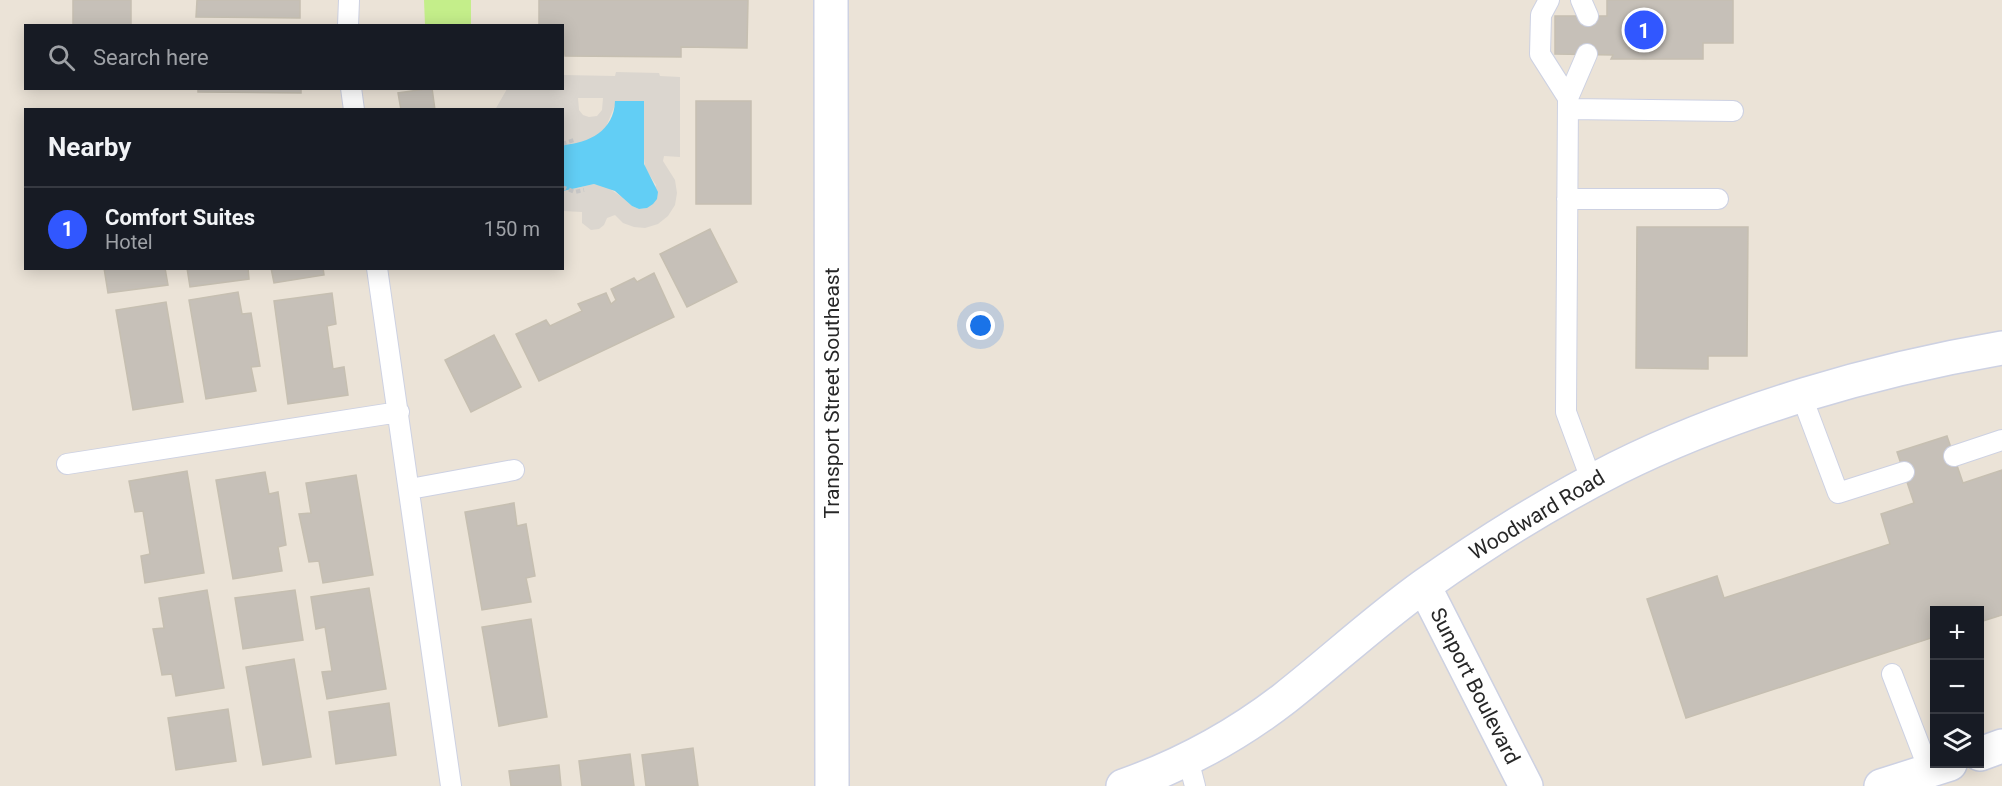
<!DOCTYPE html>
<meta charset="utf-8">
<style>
body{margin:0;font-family:Roboto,sans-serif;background:#242831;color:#f1f3f6}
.controls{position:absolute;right:18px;bottom:18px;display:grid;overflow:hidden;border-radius:0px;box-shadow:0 3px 15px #0003}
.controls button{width:54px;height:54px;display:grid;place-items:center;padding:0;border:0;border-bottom:2px solid #363941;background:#171b24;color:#f1f3f6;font:30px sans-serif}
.you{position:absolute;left:981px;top:326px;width:21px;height:21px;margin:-15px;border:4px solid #fff;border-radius:50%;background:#1a73e8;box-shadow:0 0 0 9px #1a73e833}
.badge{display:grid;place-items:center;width:39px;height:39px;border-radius:50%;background:#3157ff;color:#fff;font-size:20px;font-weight:700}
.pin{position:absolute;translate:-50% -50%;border:3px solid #fff;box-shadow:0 2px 6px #0006}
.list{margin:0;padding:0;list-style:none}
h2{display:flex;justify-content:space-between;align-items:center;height:78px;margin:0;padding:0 24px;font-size:26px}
h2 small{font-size:20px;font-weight:400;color:#9ea1a6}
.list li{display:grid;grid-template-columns:39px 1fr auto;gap:18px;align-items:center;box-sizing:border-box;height:84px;padding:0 24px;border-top:2px solid #363941}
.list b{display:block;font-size:22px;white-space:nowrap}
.list p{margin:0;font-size:20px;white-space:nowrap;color:#9ea1a6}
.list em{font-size:20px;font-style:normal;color:#9ea1a6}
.icon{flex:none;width:33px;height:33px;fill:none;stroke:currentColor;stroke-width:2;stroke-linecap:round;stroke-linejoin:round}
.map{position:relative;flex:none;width:2002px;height:786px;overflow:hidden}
.search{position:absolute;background:#171b24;box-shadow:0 3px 15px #0003;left:24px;top:24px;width:540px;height:66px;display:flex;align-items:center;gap:15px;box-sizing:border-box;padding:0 21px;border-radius:0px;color:#9ea1a6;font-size:22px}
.panel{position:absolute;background:#171b24;box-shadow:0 3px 15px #0003;left:24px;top:108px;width:540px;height:162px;border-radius:0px}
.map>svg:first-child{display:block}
</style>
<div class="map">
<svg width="2002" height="786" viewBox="0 0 2002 786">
<rect width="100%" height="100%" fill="#ebe3d7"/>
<path fill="#c4ee8a" d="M424,0H471V25H425Z"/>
<path fill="#dbd6cf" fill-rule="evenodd" d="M616,72L659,73L660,76L680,77V157L664,156L663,161L675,180L677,193L675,205L668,216L658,224L645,228L634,227L623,223L615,215L607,218L604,225L599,229L591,230L582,223V212L563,211V191L594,184L607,187L622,197L632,206L639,209L647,208L656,185L645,168L644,158L615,105L606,127L597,136L585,142L563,145L562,110H495L507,89L562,88L563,75L615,76ZM578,98H603L602,110L597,116L589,117L583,115L579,110Z"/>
<path fill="#62cef5" d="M615,101H644V164L658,192L657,199L653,204L647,208L639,209L632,206L615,191L594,184L563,191V145C589,143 614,131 615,101Z"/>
<path fill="#c6c0b8" stroke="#c6bfb1" stroke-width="1.5" d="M73,0H131V26H73Z
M197,0H300V18L196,17Z
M539,0H748L747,48L681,47V57L565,56L562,26H539Z
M1607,0H1733V43H1703V59H1611L1613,55L1555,54V16H1607Z
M198,88H301V93L198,92Z
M432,88L435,110H401L398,93Z
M696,101H751V204H696Z
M1637,227H1748L1747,356H1708V369L1636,368Z
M710,229L737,282L687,307L660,254Z
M104,268H165L168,285L108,293Z
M187,268H248L249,279L190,287Z
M271,268H323L324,275L274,283Z
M654,273L674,317L539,381L516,334L546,320L550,326L582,311L578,304L606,293L611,304L616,300L611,289L634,278L637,282Z
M238,292L242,314L251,313L260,366L251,367L256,391L206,399L189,300Z
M332,293L336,324L327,326L333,369L344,367L348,395L288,404L274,301Z
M166,302L183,402L133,410L116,310Z
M494,335L521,387L471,412L445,360Z
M1947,436L1963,483L2002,470V615L1980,622V610H1934V637L1686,718L1647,599L1717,576L1724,598L1890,544L1881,514L1914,503L1897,452Z
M187,471L204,573L145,583L141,556L150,554L143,511L135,512L129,481Z
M265,472L269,494L278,492L286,545L278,547L282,571L233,579L216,480Z
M356,475L373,575L323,583L319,561L309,562L299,514L311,513L306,483Z
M514,503L517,526L526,524L535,576L526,578L531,602L482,610L465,512Z
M369,588L386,689L327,699L322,672L332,671L325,627L316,629L311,597Z
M207,590L224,688L176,696L172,674L162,675L153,629L164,628L159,598Z
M295,590L303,640L243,649L235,598Z
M531,619L547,717L499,726L482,627Z
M294,659L311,757L263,765L246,667Z
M389,703L396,755L336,764L329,712Z
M228,709L236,761L176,770L168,718Z
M693,748L698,786H646L642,755Z
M630,754L634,786H582L579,761Z
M559,765L561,786H511L509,771Z"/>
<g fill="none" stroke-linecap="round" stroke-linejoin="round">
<g stroke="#cdd1e2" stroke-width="22">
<path id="service" d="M1549,0L1541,15L1540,54L1568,98
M1581,0L1588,16
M348,26L349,0
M1587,54L1568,98L1566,412L1592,482
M351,88L354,110
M1568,109L1733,111
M1567,199H1718
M377,268L451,786
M1802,397L1838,493L1904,472
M1954,456L2002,440
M67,464L399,412
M410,489L514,470
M1892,674L1929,770
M1188,759L1195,786"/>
</g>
<g stroke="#cdd1e2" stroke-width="36">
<path id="minor" d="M831,0L832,786
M1424,586L1526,786
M1980,754L2002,746
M1123,786C1180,766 1237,735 1285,698C1332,661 1376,620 1425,585C1486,542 1550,502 1617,468C1734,410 1873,370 2002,348
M1881,786L1950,764"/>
</g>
<path stroke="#c7c7c7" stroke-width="4" stroke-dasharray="4.5 3" stroke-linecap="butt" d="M562,144L574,140
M562,187L575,192L584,190"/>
<use href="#service" stroke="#fff" stroke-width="20"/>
<use href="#minor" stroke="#fff" stroke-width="33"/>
</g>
<g text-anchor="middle" stroke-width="4.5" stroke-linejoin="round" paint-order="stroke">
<g font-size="21" fill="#272727" stroke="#fff">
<text transform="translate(832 393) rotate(-90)" y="7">Transport Street Southeast</text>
<text transform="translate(1537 515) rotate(-31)" y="7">Woodward Road</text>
<text transform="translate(1475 686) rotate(63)" y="7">Sunport Boulevard</text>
</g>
</g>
</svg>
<div class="controls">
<button>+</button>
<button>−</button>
<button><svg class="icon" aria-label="layers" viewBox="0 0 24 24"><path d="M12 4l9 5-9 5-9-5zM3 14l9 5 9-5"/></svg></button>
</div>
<div class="you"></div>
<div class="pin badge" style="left:1644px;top:30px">1</div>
<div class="search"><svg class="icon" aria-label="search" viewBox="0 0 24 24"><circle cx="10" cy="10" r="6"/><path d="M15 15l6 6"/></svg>Search here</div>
<section class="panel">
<h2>Nearby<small></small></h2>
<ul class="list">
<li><span class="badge">1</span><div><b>Comfort Suites</b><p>Hotel</p></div><em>150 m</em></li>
</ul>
</section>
</div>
